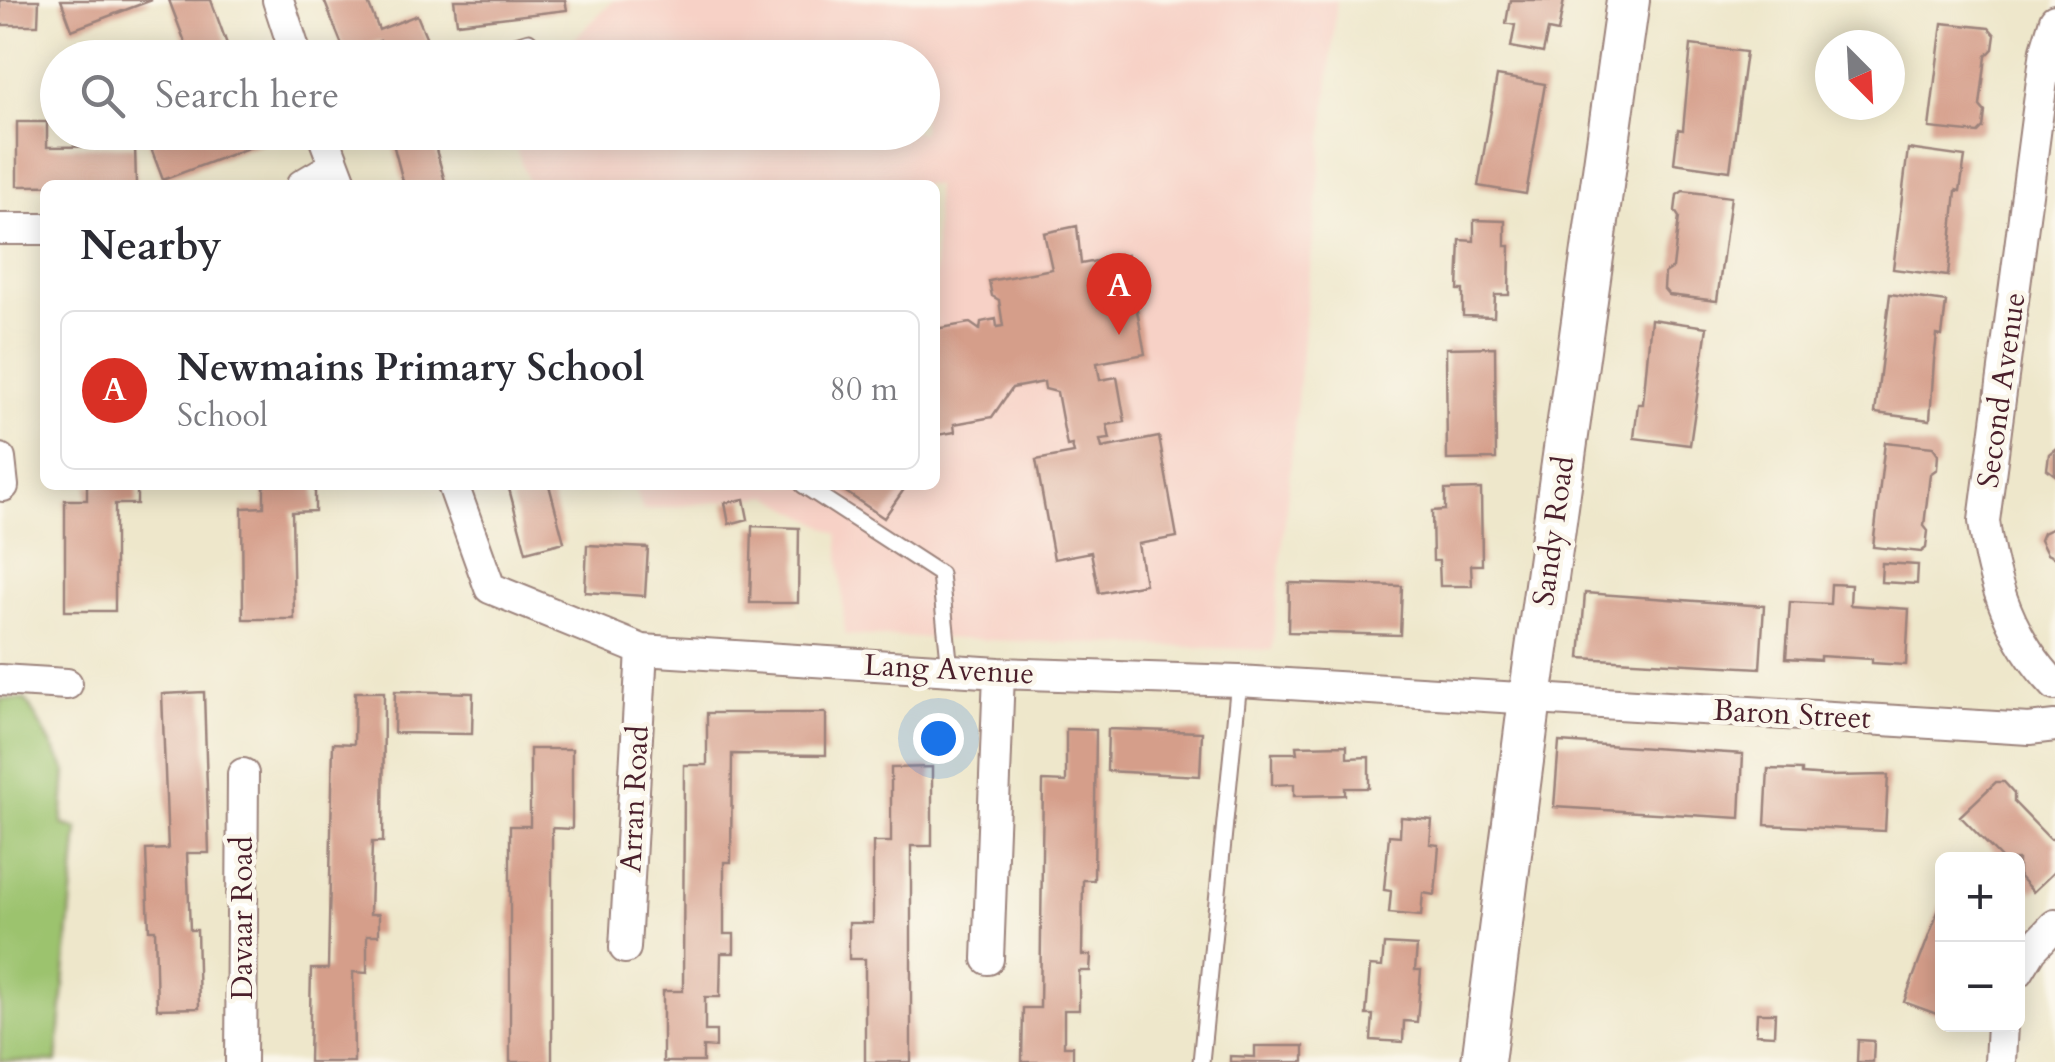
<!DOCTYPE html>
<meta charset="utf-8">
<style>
body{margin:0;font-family:Cardo,serif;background:#f7f7f7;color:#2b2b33}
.controls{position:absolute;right:30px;bottom:30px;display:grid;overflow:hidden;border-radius:15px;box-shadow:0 5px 25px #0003}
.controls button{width:90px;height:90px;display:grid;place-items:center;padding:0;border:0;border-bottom:2px solid #e1e1e2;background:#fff;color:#2b2b33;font:50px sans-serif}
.compass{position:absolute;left:1815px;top:30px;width:90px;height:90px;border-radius:50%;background:#fff;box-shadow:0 5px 25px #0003;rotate:156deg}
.you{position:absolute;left:938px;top:738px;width:35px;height:35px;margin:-25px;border:8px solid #fff;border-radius:50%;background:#1a73e8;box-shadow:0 0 0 15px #1a73e833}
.badge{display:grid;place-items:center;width:65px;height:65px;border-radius:50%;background:#d93025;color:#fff;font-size:32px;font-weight:700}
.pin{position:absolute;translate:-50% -82px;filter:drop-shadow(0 2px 5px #0008)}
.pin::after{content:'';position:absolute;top:52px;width:35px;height:30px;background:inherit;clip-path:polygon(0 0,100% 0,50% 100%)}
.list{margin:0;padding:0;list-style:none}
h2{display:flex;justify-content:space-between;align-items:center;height:130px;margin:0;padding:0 40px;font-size:42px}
h2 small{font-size:32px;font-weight:400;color:#7c7c81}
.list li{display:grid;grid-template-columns:65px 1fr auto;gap:30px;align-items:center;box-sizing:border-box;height:160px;margin:0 20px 20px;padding:0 20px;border:2px solid #e1e1e2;border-radius:15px}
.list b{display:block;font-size:38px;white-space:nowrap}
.list p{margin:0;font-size:32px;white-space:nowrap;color:#7c7c81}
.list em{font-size:32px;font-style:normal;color:#7c7c81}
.icon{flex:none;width:55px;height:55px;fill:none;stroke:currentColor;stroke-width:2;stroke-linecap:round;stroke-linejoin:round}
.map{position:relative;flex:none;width:2055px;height:1062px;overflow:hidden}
.search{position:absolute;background:#fff;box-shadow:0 5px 25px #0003;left:40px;top:40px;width:900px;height:110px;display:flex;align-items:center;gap:25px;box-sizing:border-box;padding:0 35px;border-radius:55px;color:#7c7c81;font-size:38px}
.panel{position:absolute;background:#fff;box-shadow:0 5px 25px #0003;left:40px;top:180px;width:900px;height:310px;border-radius:15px}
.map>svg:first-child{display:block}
</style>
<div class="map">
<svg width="2055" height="1062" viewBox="0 0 2055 1062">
<rect width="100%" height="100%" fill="#fbf7ec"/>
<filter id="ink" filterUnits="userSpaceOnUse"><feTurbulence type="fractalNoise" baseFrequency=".01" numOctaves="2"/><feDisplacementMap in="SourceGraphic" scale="20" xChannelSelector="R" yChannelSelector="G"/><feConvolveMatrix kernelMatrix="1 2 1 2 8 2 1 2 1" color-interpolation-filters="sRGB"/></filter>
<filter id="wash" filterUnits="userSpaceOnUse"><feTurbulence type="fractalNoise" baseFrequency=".0048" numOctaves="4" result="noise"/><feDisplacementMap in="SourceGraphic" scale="40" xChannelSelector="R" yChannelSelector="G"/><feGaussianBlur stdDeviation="2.25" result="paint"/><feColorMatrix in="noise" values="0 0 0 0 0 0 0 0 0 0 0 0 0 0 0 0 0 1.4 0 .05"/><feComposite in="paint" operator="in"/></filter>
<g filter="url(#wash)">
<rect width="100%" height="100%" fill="#eee7cb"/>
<path fill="#f7d1c6" d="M614,0H1337L1272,650L845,635L838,534L770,496L643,510L634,485H935V185H529L511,133L922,132V58L556,57Z"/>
<path fill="#9cc36e" stroke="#73714c" stroke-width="2.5" d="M0,699L26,700L66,770L62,824L78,829L57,1062L0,1061Z"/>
<g id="blocks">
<path fill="#d59e8a" d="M0,0H39L38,25H0Z
M61,0H152L72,30Z
M169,0H211L232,58H191Z
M324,0H367L379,30L417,15L430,46L401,58H387L380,41L346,55Z
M454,0H565L567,10L457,23Z
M1510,0H1564L1558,32L1548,30L1543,53L1511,47L1515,25L1506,23Z
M1942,23L1989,28L1995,35L1993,49L1986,56L1980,106L1985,112L1983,128L1978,133L1929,128Z
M1691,45L1746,52L1730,171L1674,163L1678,129L1683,130Z
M1497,76L1545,84L1526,194L1478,186Z
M17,122H47V147L135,146L136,185L17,186Z
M177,132H260L264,142L163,180L149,143Z
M390,132H431L446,185H404Z
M1908,149L1965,157L1960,191L1956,190L1948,276L1893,269Z
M1683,191L1731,197L1717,301L1669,295L1664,289L1665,273L1673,268L1679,217L1675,211L1677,195Z
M1474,220L1505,221V246H1510L1509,295H1495L1494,317L1463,316V290H1458L1460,240L1474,241Z
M1077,226L1081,264L1127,255L1145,354L1097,363L1100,380L1117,377L1125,422L1107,425L1110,439L1100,440L1102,448L1159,437L1177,537L1138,544L1145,584L1099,593L1091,552L1054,559L1036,460L1074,453L1072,445L1067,446L1057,392L1045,389L1044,382L1012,388L992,417L954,424L955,432L937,435L935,424V329L970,323L980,330L981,322L996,319L997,327L1003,326L999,300L992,296L989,281L1052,269L1044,233Z
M1890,294L1946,302L1942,336L1937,335L1934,360L1930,420L1875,413Z
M1651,319L1707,327L1690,445L1634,438L1638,404H1643Z
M1495,347L1496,459L1447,460L1446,348Z
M1885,442L1933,447L1938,454L1937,469L1930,474L1924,526L1928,531L1926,548L1921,552L1873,547Z
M2055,449V475L2047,469L2049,454Z
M87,485H137V504H115V611H65V500H87Z
M264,485H315V511L292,512L294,619H243L242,508L264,507Z
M508,485H549L564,542L526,552Z
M842,485H907L884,518L840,488Z
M1481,489L1482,565H1471L1472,586H1440L1439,561H1433L1432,511L1445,510V490Z
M744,499L748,519L729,524L725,503Z
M752,526L799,528L798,603H750Z
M2055,527V558L2047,554L2040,540L2043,533Z
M587,545L648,548L645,596L585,592Z
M1882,563L1918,565L1917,584L1881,582Z
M1289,583L1402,586L1400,635L1288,632Z
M1831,584L1851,585L1850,605L1909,609L1906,665L1872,663V659L1820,656V660L1786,658L1790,602L1830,604Z
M1585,593L1764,606L1760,668L1580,658Z
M395,691L473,693L472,734L394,733Z
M204,692L209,853H187L190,930H197L199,1008L157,1009L155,930H149L146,850L168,849L162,694Z
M355,692H384L383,842H372L370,914H379V935H367V973L353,972L354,1062H309L311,969H328L333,743L354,744Z
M707,713H826V755L732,754L731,862H724V934H734V953H721L720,997H705V1031H716V1048L703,1047V1062H663V991H683L684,765H707Z
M1066,729L1096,730L1094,880H1083L1082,955H1091L1090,971H1079V1010H1064V1046H1073V1062H1022L1023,1008H1040L1043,781L1066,782Z
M1108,729L1202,732L1200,776L1107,771Z
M1559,742L1743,754L1740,818L1554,807Z
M1347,745V758L1369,757V788H1345V795L1294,796V784L1272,785V753H1297L1296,746Z
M530,749H572V829L552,828V1062H510V826H530Z
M932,767V846H911V1062H865V959H849V923H873V842H891V768Z
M1768,769L1802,770V774L1828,776L1888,775L1885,831L1765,825Z
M1996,782H2004L2014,793V802L2050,839H2055V871L2033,892L2018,875V860H2003L1960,816Z
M1401,817L1432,820L1430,844L1439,845L1435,895L1423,893L1421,916L1389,913L1391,891L1384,890L1389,835L1400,836Z
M1942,901V1016L1904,1002Z
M1384,944L1417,946L1415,970H1421L1417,1022L1404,1021L1403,1042L1371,1040L1373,1015H1366L1370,966L1382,967Z
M1757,1013H1775L1774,1035L1756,1034Z
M1858,1040L1874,1041L1873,1062H1857Z
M1255,1046H1304V1062H1230V1056L1255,1057Z"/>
</g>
</g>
<g filter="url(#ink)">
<use href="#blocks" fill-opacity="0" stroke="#9c837b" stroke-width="2.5"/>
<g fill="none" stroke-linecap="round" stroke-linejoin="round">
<g stroke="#9c837b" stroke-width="19">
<path id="service" d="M472,58L529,41
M803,485L940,574L950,670
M1201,1062L1239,681"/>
</g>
<g stroke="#9c837b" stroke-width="34">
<path id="minor" d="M278,0L297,58
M2055,20L2046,50L1984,521C1992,583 2011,640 2055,685
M322,132L342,185
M302,185L334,166
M0,229H45
M0,459L3,486
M453,485L490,588L642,650L999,673L1239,681L2029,729L2055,726
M0,680L67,684
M625,948L642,650
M988,959L999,673
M2018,972L2032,949L2055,925
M241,1062L243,774
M2000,1062L2002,1024"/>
</g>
<g stroke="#9c837b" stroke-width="46">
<path id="secondary" d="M1483,1062L1530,699L1628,0"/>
</g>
<use href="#service" stroke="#fff" stroke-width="15"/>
<use href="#minor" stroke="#fff" stroke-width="30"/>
<use href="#secondary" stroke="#fff" stroke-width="42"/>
</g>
</g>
<g text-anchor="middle" stroke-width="9" stroke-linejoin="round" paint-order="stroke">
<g font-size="30" fill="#4a1f2b" stroke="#fbf7ec">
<text transform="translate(2001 390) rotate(-82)" y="10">Second Avenue</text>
<text transform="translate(1553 531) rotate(-82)" y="10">Sandy Road</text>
<text transform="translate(949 669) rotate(3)" y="10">Lang Avenue</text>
<text transform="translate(1792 714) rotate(3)" y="10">Baron Street</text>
<text transform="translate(634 799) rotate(-87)" y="10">Arran Road</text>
<text transform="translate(242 918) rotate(-90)" y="10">Davaar Road</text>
</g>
</g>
</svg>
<div class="controls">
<button>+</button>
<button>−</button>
</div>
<svg class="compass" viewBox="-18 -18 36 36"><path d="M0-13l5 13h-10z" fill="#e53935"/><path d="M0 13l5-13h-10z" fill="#7c7c81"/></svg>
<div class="you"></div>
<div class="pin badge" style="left:1119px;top:335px">A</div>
<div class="search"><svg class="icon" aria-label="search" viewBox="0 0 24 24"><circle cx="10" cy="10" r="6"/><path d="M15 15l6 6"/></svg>Search here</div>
<section class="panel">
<h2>Nearby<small></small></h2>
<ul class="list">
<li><span class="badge">A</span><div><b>Newmains Primary School</b><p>School</p></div><em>80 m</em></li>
</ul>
</section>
</div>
